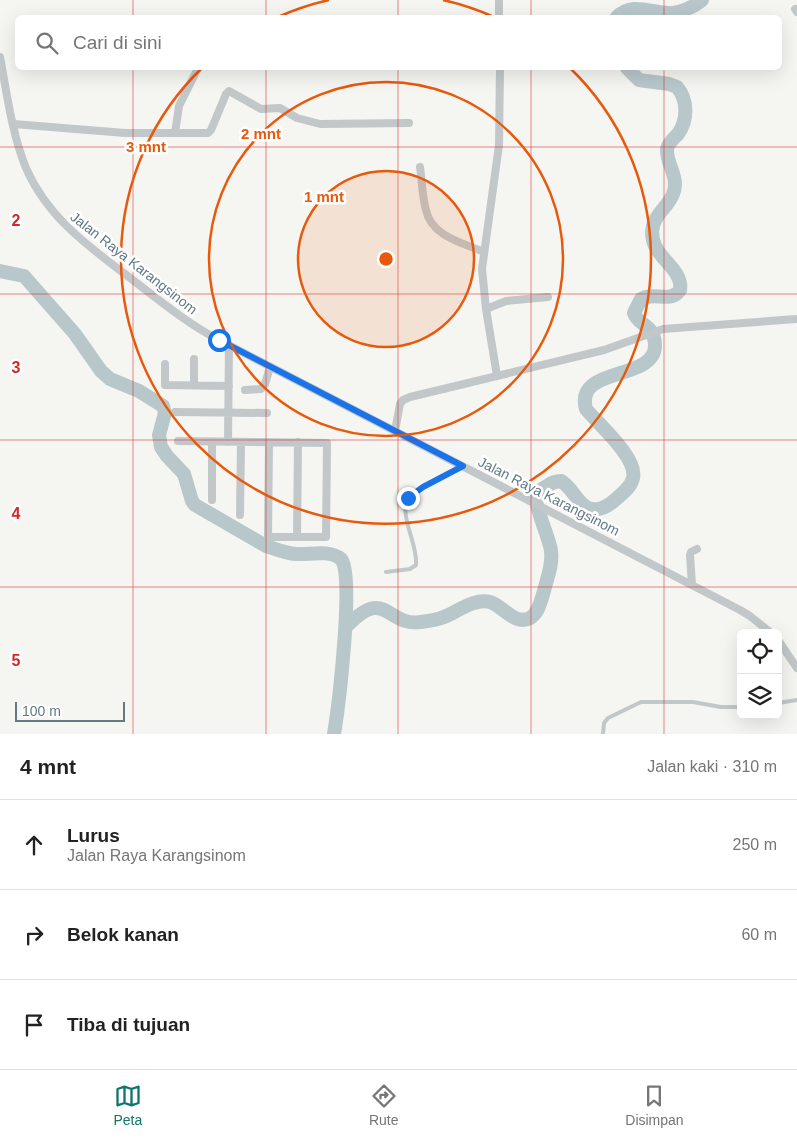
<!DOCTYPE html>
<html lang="id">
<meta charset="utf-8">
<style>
body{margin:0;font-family:Arial,sans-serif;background:#f6f6f6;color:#222}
.controls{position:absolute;right:15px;bottom:15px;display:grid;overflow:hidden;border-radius:8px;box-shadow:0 5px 20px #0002}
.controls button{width:45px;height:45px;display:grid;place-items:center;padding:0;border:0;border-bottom:1px solid #e0e0e0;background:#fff;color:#222;font:25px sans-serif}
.scale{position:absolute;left:15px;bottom:12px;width:110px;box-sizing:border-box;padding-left:5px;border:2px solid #627885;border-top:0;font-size:14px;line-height:18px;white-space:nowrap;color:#627885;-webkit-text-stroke:4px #fff;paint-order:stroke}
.stop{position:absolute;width:15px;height:15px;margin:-11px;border:4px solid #1a73e8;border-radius:50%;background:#fff}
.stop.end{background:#1a73e8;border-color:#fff;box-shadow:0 1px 5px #0008}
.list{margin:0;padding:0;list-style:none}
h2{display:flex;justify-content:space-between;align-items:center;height:65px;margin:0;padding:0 20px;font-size:21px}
h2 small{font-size:16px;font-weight:400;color:#767676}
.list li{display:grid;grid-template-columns:32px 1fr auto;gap:15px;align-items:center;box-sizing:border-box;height:90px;padding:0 20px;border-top:1px solid #e0e0e0}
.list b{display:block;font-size:19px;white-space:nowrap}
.list p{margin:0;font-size:16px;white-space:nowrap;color:#767676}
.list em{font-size:16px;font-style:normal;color:#767676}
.icon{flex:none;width:28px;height:28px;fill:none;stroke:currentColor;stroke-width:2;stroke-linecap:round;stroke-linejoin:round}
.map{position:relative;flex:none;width:797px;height:734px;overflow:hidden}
.search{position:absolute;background:#fff;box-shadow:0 5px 20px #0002;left:15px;right:15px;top:15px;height:55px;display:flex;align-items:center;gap:12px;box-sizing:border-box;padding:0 18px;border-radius:8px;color:#767676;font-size:19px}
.sheet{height:335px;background:#fff}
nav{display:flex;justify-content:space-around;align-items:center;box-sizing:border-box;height:70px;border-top:1px solid #e0e0e0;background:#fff;font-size:14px;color:#767676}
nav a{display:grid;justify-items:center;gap:2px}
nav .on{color:#0f766e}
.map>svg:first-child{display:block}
</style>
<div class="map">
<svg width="797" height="734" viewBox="0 0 797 734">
<rect width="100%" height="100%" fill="#f5f5f1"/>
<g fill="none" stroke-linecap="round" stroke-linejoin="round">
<path stroke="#b8c7ca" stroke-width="14" d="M616,18C632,1 650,13 669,13C680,13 694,7 702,0
M0,271L24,276L75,334L101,371L110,379L139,391L163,406L165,413L159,435L161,447L167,456L184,474L192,501L195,505L266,546C276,549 285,553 296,554C309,555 329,549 341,559C355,572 338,710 334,734
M345,628C387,584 385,627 421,622C429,621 437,620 444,617C457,612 474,598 490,602C503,606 515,626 530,618C539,613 541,600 544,591C547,578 553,565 551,551C550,538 531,501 538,493C540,490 544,488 547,486C551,483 556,481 561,481C572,487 576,502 588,508C598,512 609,506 616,499C623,493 631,487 633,478C638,458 598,424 586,409C574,365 657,382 655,344C654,324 638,326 634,313L641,299C654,291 671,304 680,290C684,266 646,256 653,226C656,213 668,207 673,194C680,177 666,165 667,149C668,143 674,138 678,134C688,120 688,100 677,87L669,84L639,80L627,68"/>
<path stroke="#c2c7ca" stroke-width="4" d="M386,572L410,569L416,565C418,545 400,518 407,499L423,487L461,467
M778,703L797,700
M603,734L604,723L608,718L641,702H693L721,707H741"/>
<path stroke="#c2c7ca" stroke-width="8" d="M499,0V18
M795,9L797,12
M0,57C7,94 12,134 26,168C49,221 94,250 138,284C164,304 190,325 219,340L740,610L750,616L771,633
M14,124L125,133H208L211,130L226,94L229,91L261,109L280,108L297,118L320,124L409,123
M175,133L179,106L198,68
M420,167C422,181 422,196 426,210C431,236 463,243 484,252
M486,309L506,301L548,297
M165,364V385L229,386
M497,376L486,309L482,269L499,145L500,68
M194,385V359
M245,390L261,389L265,384L270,367
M175,412L267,413
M395,431L400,404L403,400L410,397L604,350L663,329L797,319
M178,441L327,443L326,537H268L269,442
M228,442L229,345
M212,500V442
M240,515L241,442
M297,537L298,442
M692,585L690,555L691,552L697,549
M778,640L797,668"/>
</g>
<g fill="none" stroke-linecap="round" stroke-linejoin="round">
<path stroke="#1a73e8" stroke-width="6" d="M219,340L463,466L423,487L408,498"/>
</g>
<path fill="none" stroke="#d62828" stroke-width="1" stroke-opacity="0.55" d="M133,0V18M266,0V18M398,0V18M531,0V18M664,0V18M133,68V734M266,68V734M398,68V734M531,68V734M664,68V734M0,147H797M0,294H797M0,440H797M0,587H797"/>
<circle cx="386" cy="259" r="88" fill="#e8590c" fill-opacity=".12"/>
<g fill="none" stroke="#e8590c" stroke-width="2.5">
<circle cx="386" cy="259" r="88"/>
<circle cx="386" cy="259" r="177"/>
<path d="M278 17A265 265 0 0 1 329 0M443 0A265 265 0 0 1 494 17M570 68A265 265 0 1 1 202 68"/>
</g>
<g text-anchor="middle" stroke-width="5" stroke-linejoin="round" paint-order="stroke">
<g font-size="14" fill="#627885" stroke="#fff">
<text transform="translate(134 263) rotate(38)" y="5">Jalan Raya Karangsinom</text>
<text transform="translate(549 496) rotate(27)" y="5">Jalan Raya Karangsinom</text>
</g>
</g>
<g font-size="16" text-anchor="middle" font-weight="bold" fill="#d62828" stroke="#fff" stroke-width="5" stroke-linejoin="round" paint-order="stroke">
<text x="16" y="226">2</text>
<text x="16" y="373">3</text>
<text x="16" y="519">4</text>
<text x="16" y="666">5</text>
</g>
<circle cx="386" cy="259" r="8" fill="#e8590c" stroke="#fff" stroke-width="2.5"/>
<g font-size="15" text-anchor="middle" font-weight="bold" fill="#e8590c" stroke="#fff" stroke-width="5" stroke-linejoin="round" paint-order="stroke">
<text x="261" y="139">2 mnt</text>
<text x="146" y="152">3 mnt</text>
<text x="324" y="202">1 mnt</text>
</g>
</svg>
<div class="controls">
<button><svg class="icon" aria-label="locate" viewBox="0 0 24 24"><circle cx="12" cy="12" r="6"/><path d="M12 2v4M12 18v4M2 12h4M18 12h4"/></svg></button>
<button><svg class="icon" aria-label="layers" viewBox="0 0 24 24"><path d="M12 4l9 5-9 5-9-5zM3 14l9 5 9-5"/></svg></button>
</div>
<div class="scale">100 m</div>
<div class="stop" style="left:219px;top:340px"></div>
<div class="stop end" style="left:408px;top:498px"></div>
<div class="search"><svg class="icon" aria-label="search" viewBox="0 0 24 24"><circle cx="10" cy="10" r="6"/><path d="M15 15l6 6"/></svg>Cari di sini</div>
</div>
<section class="sheet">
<h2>4 mnt<small>Jalan kaki · 310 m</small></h2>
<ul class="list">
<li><svg class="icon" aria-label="ahead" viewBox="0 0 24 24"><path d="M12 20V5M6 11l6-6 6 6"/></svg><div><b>Lurus</b><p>Jalan Raya Karangsinom</p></div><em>250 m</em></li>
<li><svg class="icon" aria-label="right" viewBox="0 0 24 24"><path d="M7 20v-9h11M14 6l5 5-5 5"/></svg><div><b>Belok kanan</b></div><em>60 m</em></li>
<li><svg class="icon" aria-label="arrive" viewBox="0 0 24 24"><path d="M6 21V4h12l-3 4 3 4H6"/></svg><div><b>Tiba di tujuan</b></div></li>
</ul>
</section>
<nav>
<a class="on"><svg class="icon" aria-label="map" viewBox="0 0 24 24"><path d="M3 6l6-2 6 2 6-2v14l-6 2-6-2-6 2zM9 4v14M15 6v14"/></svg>Peta</a>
<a><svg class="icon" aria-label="directions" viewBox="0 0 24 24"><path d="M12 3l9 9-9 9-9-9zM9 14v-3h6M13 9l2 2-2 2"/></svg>Rute</a>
<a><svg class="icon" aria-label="saved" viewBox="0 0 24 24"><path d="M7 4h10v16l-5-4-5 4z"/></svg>Disimpan</a>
</nav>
